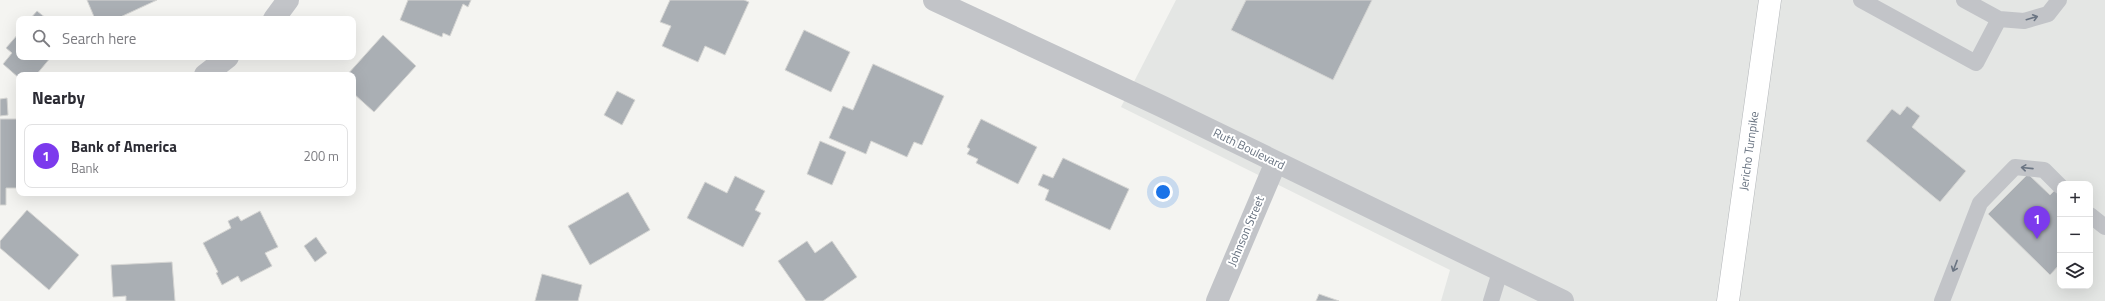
<!DOCTYPE html>
<meta charset="utf-8">
<style>
body{margin:0;font-family:"Titillium Web",sans-serif;background:#f7f7f7;color:#2b2b33}
.controls{position:absolute;right:12px;bottom:12px;display:grid;overflow:hidden;border-radius:8px;box-shadow:0 4px 16px #0002}
.controls button{width:36px;height:36px;display:grid;place-items:center;padding:0;border:0;border-bottom:1px solid #e1e1e2;background:#fff;color:#2b2b33;font:20px sans-serif}
.you{position:absolute;left:1163px;top:192px;width:14px;height:14px;margin:-10px;border:3px solid #fff;border-radius:50%;background:#1a73e8;box-shadow:0 0 0 6px #1a73e833}
.badge{display:grid;place-items:center;width:26px;height:26px;border-radius:50%;background:#7c3aed;color:#fff;font-size:13px;font-weight:700}
.pin{position:absolute;translate:-50% -33px;filter:drop-shadow(0 1px 2px #0008)}
.pin::after{content:'';position:absolute;top:21px;width:14px;height:12px;background:inherit;clip-path:polygon(0 0,100% 0,50% 100%)}
.list{margin:0;padding:0;list-style:none}
h2{display:flex;justify-content:space-between;align-items:center;height:52px;margin:0;padding:0 16px;font-size:17px}
h2 small{font-size:13px;font-weight:400;color:#7c7c81}
.list li{display:grid;grid-template-columns:26px 1fr auto;gap:12px;align-items:center;box-sizing:border-box;height:64px;margin:0 8px 8px;padding:0 8px;border:1px solid #e1e1e2;border-radius:8px}
.list b{display:block;font-size:15px;white-space:nowrap}
.list p{margin:0;font-size:13px;white-space:nowrap;color:#7c7c81}
.list em{font-size:13px;font-style:normal;color:#7c7c81}
.icon{flex:none;width:22px;height:22px;fill:none;stroke:currentColor;stroke-width:2;stroke-linecap:round;stroke-linejoin:round}
.map{position:relative;flex:none;width:2105px;height:301px;overflow:hidden}
.search{position:absolute;background:#fff;box-shadow:0 4px 16px #0002;left:16px;top:16px;width:340px;height:44px;display:flex;align-items:center;gap:10px;box-sizing:border-box;padding:0 14px;border-radius:8px;color:#7c7c81;font-size:15px}
.panel{position:absolute;background:#fff;box-shadow:0 4px 16px #0002;left:16px;top:72px;width:340px;height:124px;border-radius:8px}
.map>svg:first-child{display:block}
</style>
<div class="map">
<svg width="2105" height="301" viewBox="0 0 2105 301">
<rect width="100%" height="100%" fill="#f4f4f1"/>
<path fill="#e4e6e4" fill-rule="evenodd" d="M1176,0H2105V301H1441L1450,270L1121,107ZM2060,184H2090V286H2060Z"/>
<path fill="#aaafb4" stroke="#d5d5d3" d="M87,0H157L116,19H95Z
M408,0H471L468,7L463,4L450,36L443,33L442,37L400,20Z
M670,0H744L749,2L725,55L705,46L698,62L662,46L671,26L660,22Z
M1246,0H1372L1333,80L1231,30Z
M37,11L47,19H30Z
M804,30L850,52L831,92L785,70Z
M19,33V57H51L36,75H19V78L3,64L12,53L6,48Z
M383,35L416,66L374,112L353,93V75H347Z
M873,64L944,96L922,145L914,142L907,157L871,141L866,154L829,138L843,106L853,110Z
M617,91L635,100L622,125L604,115Z
M7,98L8,115L0,116V99Z
M1907,106L1920,116L1912,127L1966,171L1940,202L1866,141L1892,109L1900,115Z
M0,119H17L19,188H6V205H0Z
M981,119L1037,147L1018,184L976,163L978,159L967,154L970,149L967,147Z
M820,141L846,152L832,185L807,174Z
M1063,158L1129,189L1110,230L1045,200L1049,190L1038,185L1043,174L1053,178Z
M2028,174L2050,195L2056,189L2060,193V205L2058,207L2060,209V264L2050,275L1988,214Z
M735,176L765,191L755,210L761,213L743,247L687,218L705,182L727,193Z
M628,192L650,230L590,265L568,226Z
M27,210L79,255L49,290L0,248V241Z
M260,211L278,247L265,253L272,266L241,282L238,276L222,285L216,273L218,272L203,243L231,228L228,221L238,216L241,221Z
M316,237L327,253L315,262L304,246Z
M807,241L815,253L832,241L857,277L823,301H806L778,261Z
M172,262L175,301H126V296L113,297L111,265Z
M542,274L582,285L578,301H535Z
M1319,294L1339,301H1316Z"/>
<g fill="none" stroke-linecap="round" stroke-linejoin="round">
<g stroke="#b3b6b9" stroke-width="23">
<path id="primary" d="M1728,301L1770,0"/>
</g>
<path stroke="#c2c4c8" stroke-width="16" d="M1861,0L1976,63L1999,19L1964,0
M1999,19L2024,21L2048,14L2059,0
M2090,215L2105,227
M1491,301L1500,272
M1942,301L1980,203L2015,167L2044,170L2060,186"/>
<path stroke="#c2c4c8" stroke-width="22" d="M934,0L1161,106L1563,301
M274,19L288,0
M205,75L228,57
M1217,301L1276,162"/>
<use href="#primary" stroke="#fff" stroke-width="22"/>
</g>
<defs><path id="oneway-shaft" d="M-6 0H5M1.5-3L5.5 0L1.5 3" fill="none" stroke-width="1.6" stroke-linecap="round" stroke-linejoin="round"/></defs>
<g stroke="#6b7583">
<use href="#oneway-shaft" transform="translate(2032 18) rotate(-16)"/>
<use href="#oneway-shaft" transform="translate(2027 168) rotate(-174)"/>
<use href="#oneway-shaft" transform="translate(1955 266) rotate(111)"/>
</g>
<g text-anchor="middle" stroke-width="4" stroke-linejoin="round" paint-order="stroke">
<g font-size="12" fill="#66717f" stroke="#fff">
<text transform="translate(1249 149) rotate(26)" y="4">Ruth Boulevard</text>
<text transform="translate(1749 151) rotate(-82)" y="4">Jericho Turnpike</text>
<text transform="translate(1246 231) rotate(-67)" y="4">Johnson Street</text>
</g>
</g>
</svg>
<div class="controls">
<button>+</button>
<button>−</button>
<button><svg class="icon" aria-label="layers" viewBox="0 0 24 24"><path d="M12 4l9 5-9 5-9-5zM3 14l9 5 9-5"/></svg></button>
</div>
<div class="you"></div>
<div class="pin badge" style="left:2037px;top:239px">1</div>
<div class="search"><svg class="icon" aria-label="search" viewBox="0 0 24 24"><circle cx="10" cy="10" r="6"/><path d="M15 15l6 6"/></svg>Search here</div>
<section class="panel">
<h2>Nearby<small></small></h2>
<ul class="list">
<li><span class="badge">1</span><div><b>Bank of America</b><p>Bank</p></div><em>200 m</em></li>
</ul>
</section>
</div>
